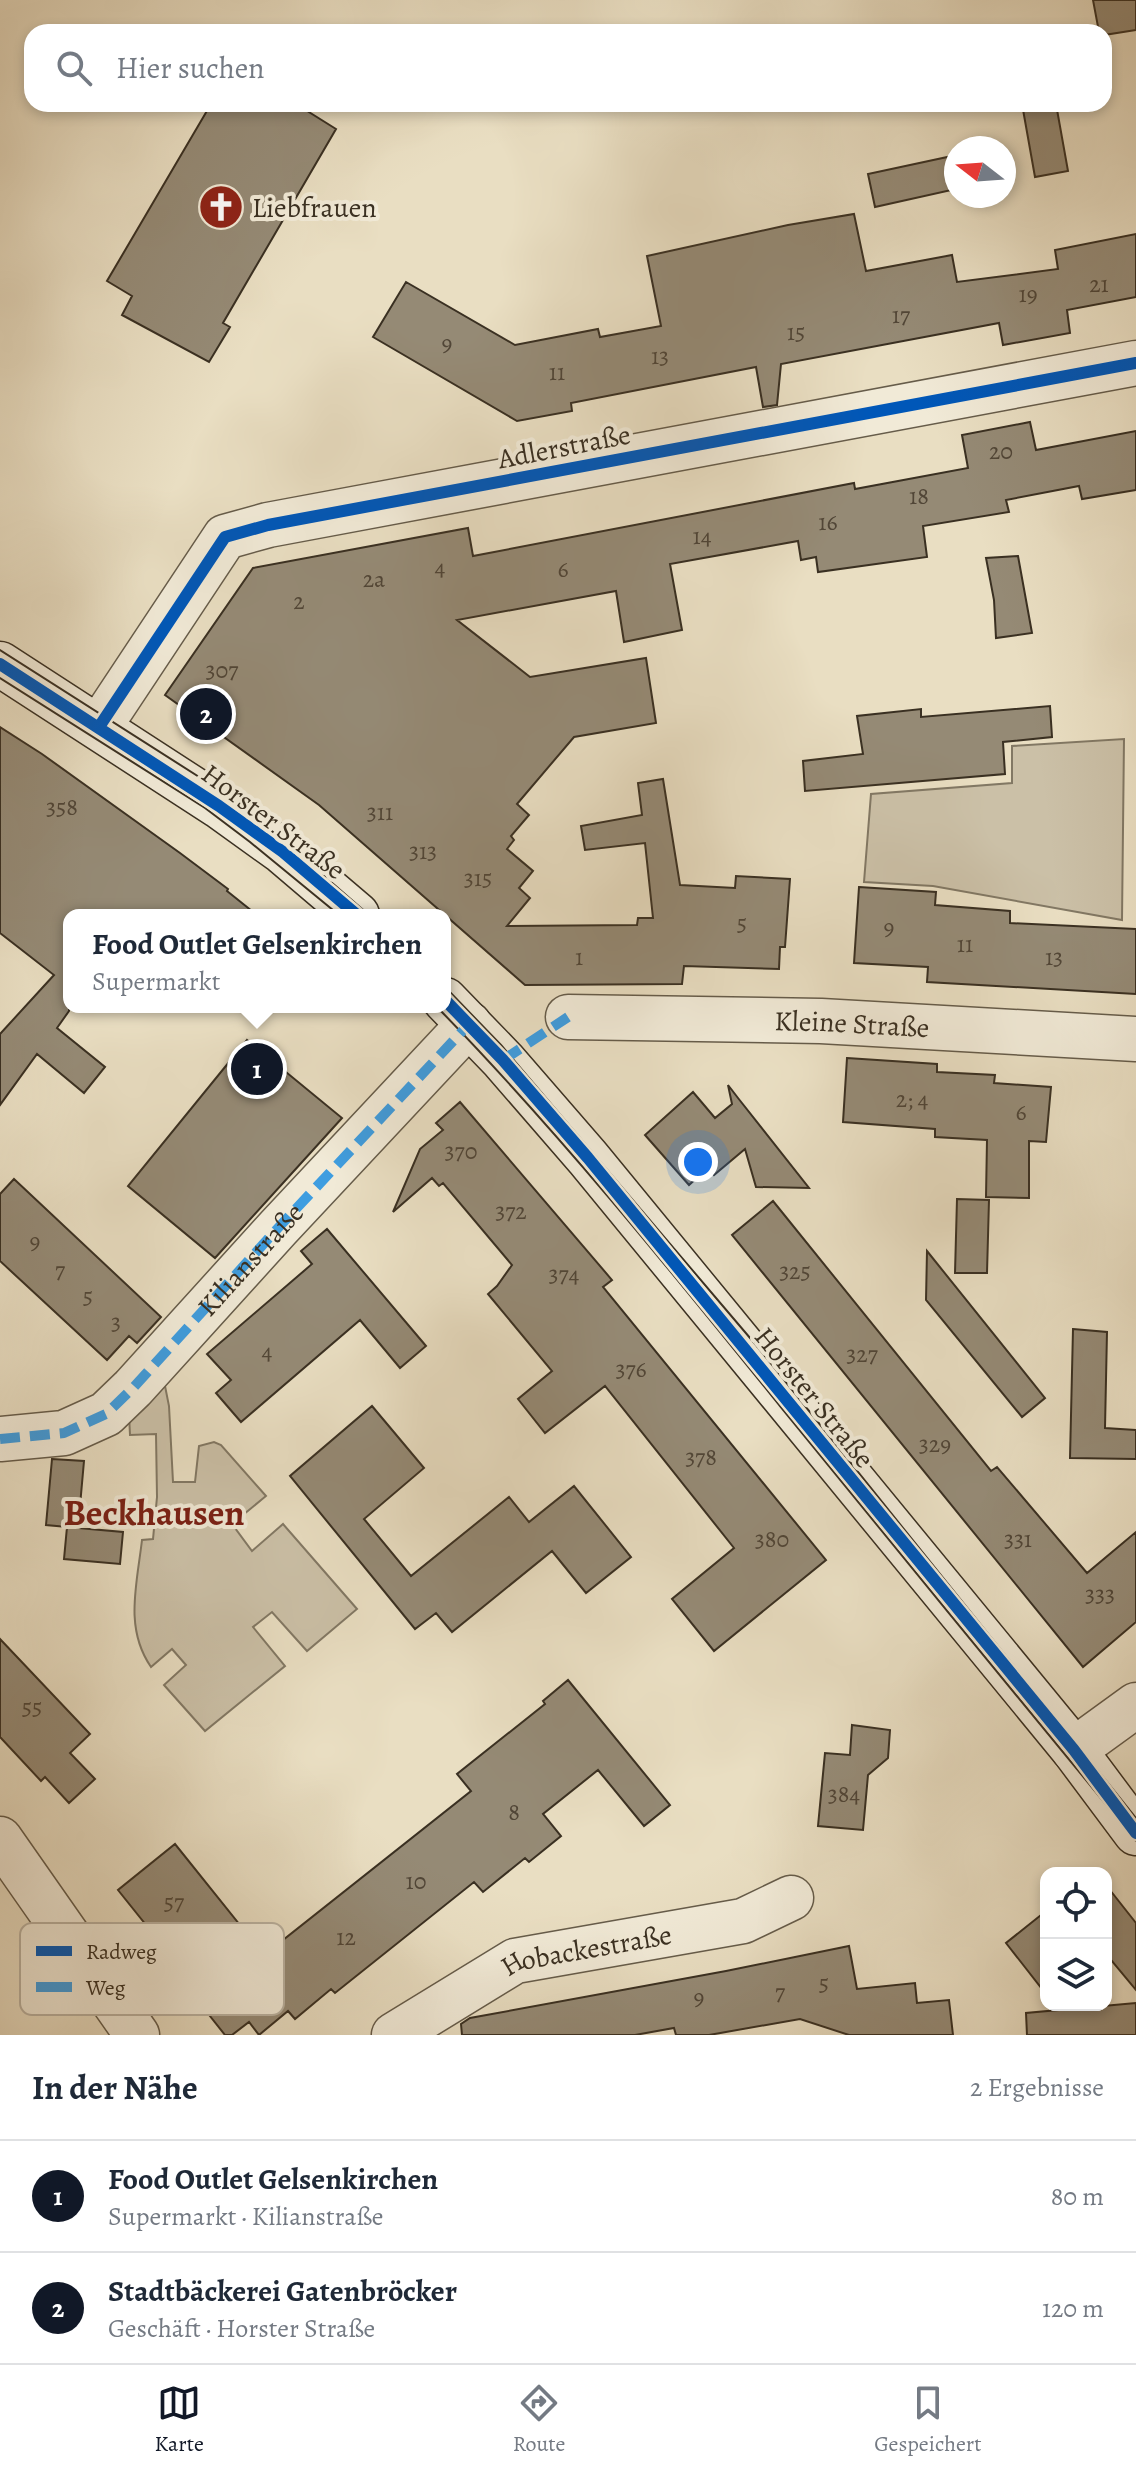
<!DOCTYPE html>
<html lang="de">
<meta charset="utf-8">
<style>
body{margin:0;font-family:Alegreya,serif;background:#f2f2f3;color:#1f2937}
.controls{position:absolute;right:24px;bottom:24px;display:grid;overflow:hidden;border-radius:16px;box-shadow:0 4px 12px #0003}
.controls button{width:72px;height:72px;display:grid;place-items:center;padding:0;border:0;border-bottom:2px solid #e0e1e3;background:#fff;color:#1f2937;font:40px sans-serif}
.compass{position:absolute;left:944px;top:136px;width:72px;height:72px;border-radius:50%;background:#fff;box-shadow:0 4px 12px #0003;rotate:287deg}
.you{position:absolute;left:698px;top:1162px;width:28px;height:28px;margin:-20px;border:6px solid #fff;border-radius:50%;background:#1a73e8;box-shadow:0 0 0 12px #1a73e833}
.badge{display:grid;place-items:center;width:52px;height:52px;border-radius:50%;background:#111827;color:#fff;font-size:26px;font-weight:700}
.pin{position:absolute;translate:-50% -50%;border:4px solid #fff;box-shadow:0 2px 8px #0006}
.popup{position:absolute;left:63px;top:909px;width:388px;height:104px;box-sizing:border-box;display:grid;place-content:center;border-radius:16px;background:#fff;filter:drop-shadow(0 2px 6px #0005);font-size:26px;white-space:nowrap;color:#747a83}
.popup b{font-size:30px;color:#1f2937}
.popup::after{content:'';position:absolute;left:50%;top:100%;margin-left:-16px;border:16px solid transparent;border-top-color:#fff}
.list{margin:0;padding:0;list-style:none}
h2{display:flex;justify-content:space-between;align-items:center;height:104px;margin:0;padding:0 32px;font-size:34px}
h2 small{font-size:26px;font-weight:400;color:#747a83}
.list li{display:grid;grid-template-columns:52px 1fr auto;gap:24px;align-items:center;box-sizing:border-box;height:112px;padding:0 32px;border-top:2px solid #e0e1e3}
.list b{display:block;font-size:30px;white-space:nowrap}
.list p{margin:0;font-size:26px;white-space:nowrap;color:#747a83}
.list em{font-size:26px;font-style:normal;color:#747a83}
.icon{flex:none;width:44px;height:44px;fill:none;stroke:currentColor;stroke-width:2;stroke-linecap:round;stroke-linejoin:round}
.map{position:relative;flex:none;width:1136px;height:2035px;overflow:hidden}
.search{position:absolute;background:#fff;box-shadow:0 4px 12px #0003;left:24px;right:24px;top:24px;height:88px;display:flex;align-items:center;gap:20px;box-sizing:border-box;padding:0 28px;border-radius:24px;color:#747a83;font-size:30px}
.sheet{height:328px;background:#fff}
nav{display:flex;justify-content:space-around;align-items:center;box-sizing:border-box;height:112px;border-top:2px solid #e0e1e3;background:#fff;font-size:22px;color:#747a83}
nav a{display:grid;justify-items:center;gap:4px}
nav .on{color:#111827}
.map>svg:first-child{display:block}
</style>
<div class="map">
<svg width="1136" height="2035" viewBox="0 0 1136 2035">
<rect width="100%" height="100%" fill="#e9dec2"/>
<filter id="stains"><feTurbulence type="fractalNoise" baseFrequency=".0025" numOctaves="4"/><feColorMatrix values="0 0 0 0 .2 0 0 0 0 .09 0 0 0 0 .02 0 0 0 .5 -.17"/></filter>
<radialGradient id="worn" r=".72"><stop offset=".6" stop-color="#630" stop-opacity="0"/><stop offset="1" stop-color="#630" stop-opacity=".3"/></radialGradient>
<path fill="#cbc0a7" stroke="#827864" stroke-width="2" d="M1124,739L1122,920L933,886L864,882L871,794L1012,783V746Z
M167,1371L165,1386L169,1406L173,1482H195L199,1446L214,1442L221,1445L266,1496L232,1524L252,1551L283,1524L357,1609L307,1651L272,1612L253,1627L285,1666L205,1731L164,1685L186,1665L172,1649L151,1667C124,1628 137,1584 142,1540L153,1539L157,1497L156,1434L130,1435L129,1414Z"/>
<path fill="#958a75" stroke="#3a3022" stroke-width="2" d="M1093,0H1136V30L1104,35V32H1099Z
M211,104H296L336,129L223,323L230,327L209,362L122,315L132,296L107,281Z
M1022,104H1056L1068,171L1035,177Z
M952,156L956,174V189L875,207L868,174Z
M854,214L866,271L952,255L957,282L1058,269L1055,250L1136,234V297L1067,310L1070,333L1003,345L999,323L781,364L777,405L763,407L756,367L571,403L572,411L517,421L373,337L406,282L515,345L598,329L600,337L661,326L647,256L788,225Z
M1030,422L1036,450L1136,431V490L1082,499L1079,486L1006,500L1009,512L923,526L927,557L818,572L816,557L801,560L798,541L670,564L682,630L624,642L616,591L457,620L530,677L646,658L656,723L574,737L517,804L529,815L511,836L514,840L507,849L533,871L519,888L530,898L507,926L637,925L638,918H653L645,843L585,850L581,826L642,815L638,783L663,779L680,885L735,888L736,876L790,879L785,947H780L779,969L684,966L682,984L525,985L319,805L165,695L253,568L468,528L473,556L854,483L855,489L968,468L962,435Z
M1018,556L1032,633L996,638L994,600L986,558Z
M1050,706L1052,737L1003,742L1005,774L805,791L803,761L863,754L857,716L921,709V717Z
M0,727L42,754L180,853L228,889L227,891L257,915H69V1011L57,1028L105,1067L84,1093L37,1054L0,1105V1034L54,975L0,933Z
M859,887L936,892L935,905L1010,911V923L1136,929V994L927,982L928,967L854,963Z
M247,1040L342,1118L215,1258L128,1186Z
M847,1058L937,1064V1072L995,1075L994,1083L1051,1087L1046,1142L1029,1141V1198L986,1197L987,1140L935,1137V1129L843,1122Z
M728,1085L738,1098L809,1188L756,1187L745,1149L714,1175L708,1168L689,1185L645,1135L693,1092L715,1118L732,1104Z
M460,1102L612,1280L603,1287L826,1560L714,1651L672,1599L734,1548L605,1386L545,1433L518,1399L552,1371L488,1294L497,1286L512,1265L443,1183L439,1186L432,1178L393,1212L420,1149L443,1130L436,1123Z
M14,1179L161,1317L137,1343L129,1336L107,1360L0,1261V1194Z
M957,1199L989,1200L987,1273H955Z
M773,1201L991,1471L997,1467L1087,1573L1136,1532V1622L1083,1667L732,1235Z
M327,1229L426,1346L400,1368L360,1320L241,1422L216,1393L231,1380L207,1354L312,1264L301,1251Z
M927,1251L1045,1398L1022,1417L926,1300Z
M1073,1329L1107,1332L1105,1428L1136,1430V1459L1070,1458Z
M372,1406L424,1468L364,1519L411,1576L509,1497L529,1522L574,1486L631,1557L586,1593L552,1551L452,1632L436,1613L415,1629L290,1476Z
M52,1459L84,1461L78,1528L46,1525Z
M67,1527L123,1532L120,1564L64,1559Z
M0,1639L90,1734L70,1753L95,1779L69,1803L45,1777L41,1781L0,1737Z
M568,1680L670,1805L644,1826L598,1770L543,1814L561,1836L529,1862L525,1858L483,1892L474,1882L335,1993L331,1989L295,2019L288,2011L259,2035L249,2022L232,2035H225L202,2006L206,2003L172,1962L174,1960L118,1890L175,1844L264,1955L471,1791L457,1774L545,1704L543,1701Z
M852,1725L890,1730L888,1758L868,1775L863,1830L818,1826L825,1753L850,1755Z
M1106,1885L1136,1923V1990L1106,1954Z
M1046,1911V1994L1006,1943Z
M849,1946L857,1989L915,1983L917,2003L949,2000L953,2035H849L800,2019L709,2035H676L674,2028L635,2035H462L461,2024L470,2018L726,1971Z
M1136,2003V2035H1027L1026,2013Z"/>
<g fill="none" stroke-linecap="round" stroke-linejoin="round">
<g stroke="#665c4a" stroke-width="47">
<g id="minor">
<path d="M99,727L225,537L268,525L1136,363"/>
<path id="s1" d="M568,1017L821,1021L1136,1039"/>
<path id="s2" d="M0,1439L64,1433L106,1414L133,1388L278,1228L469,1024"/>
<path d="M0,1839L137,2035"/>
<path id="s3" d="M394,2035L515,1961L743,1921L791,1898"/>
</g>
</g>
<g stroke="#665c4a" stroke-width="47">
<path id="tertiary" d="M1074,1750L1136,1705"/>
</g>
<g stroke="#3a3022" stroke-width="47">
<path id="secondary" d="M0,664L219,806L283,852L357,915
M445,1000L503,1060L588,1158L1074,1750L1136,1833"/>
</g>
<use href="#minor" stroke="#f1ead7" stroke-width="44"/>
<use href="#tertiary" stroke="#f1ead7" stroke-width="44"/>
<use href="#secondary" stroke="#f1ead7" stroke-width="44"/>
<path stroke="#3a3022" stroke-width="2" d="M0,650L207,782L277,835L369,915
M0,678L205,808L250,842L339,915
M445,987L501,1045L756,1345L1136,1818
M437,1007C559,1132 670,1270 780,1406C898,1551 1017,1697 1136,1841"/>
<path stroke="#3e9de0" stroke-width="10" stroke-dasharray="20 10" stroke-linecap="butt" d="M503,1060L568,1017
M0,1439L64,1433L106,1414L133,1388L278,1228L469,1024"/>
<g stroke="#f1ead7" stroke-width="17">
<path id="cycleway" d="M0,664L219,806L283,852L357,915
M99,727L225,537L268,525L1136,363
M445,1000L503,1060L588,1158L1074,1750L1136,1833"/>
</g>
<use href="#cycleway" stroke="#0057b8" stroke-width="12"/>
</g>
<defs>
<g id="church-disc" transform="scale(2.3)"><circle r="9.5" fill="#8f2418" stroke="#f1ead7"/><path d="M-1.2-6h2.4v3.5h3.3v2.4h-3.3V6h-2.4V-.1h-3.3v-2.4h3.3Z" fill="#fff"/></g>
</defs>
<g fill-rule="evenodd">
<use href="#church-disc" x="221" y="207"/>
</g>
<g text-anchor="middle" stroke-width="8" stroke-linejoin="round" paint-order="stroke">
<g font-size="24" fill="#514637">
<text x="1099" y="292">21</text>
<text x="1028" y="302">19</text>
<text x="901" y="323">17</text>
<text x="796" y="340">15</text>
<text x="447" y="351">9</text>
<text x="660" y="364">13</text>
<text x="557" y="380">11</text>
<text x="1001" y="459">20</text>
<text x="919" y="504">18</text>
<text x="828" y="530">16</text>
<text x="702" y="544">14</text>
<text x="440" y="575">4</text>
<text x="563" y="577">6</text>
<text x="374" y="587">2a</text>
<text x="299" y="609">2</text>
<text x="222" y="678">307</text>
<text x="62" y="815">358</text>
<text x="380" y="820">311</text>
<text x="423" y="859">313</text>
<text x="478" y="886">315</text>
<text x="742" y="931">5</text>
<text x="889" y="935">9</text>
<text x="965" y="952">11</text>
<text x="579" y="965">1</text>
<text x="1054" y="965">13</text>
<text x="912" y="1107">2; 4</text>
<text x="1021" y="1120">6</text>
<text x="461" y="1159">370</text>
<text x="511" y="1219">372</text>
<text x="35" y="1249">9</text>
<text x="60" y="1278">7</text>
<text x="795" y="1279">325</text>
<text x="564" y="1282">374</text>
<text x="88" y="1304">5</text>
<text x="116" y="1330">3</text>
<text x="267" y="1359">4</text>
<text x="862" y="1362">327</text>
<text x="631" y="1377">376</text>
<text x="935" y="1452">329</text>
<text x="701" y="1465">378</text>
<text x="772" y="1547">380</text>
<text x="1018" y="1547">331</text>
<text x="1100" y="1602">333</text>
<text x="32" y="1715">55</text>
<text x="844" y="1802">384</text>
<text x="514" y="1820">8</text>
<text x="416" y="1889">10</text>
<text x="174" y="1910">57</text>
<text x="346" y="1945">12</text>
<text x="824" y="1991">5</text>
<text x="780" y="2000">7</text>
<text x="699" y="2005">9</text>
</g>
<g font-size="28" fill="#3a3022" stroke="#f1ead7" text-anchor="start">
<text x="252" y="217">Liebfrauen</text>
</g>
<g font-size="28" fill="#3a3022" stroke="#f1ead7">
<text transform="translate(564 446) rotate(-11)" y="10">Adlerstraße</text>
<text transform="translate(274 821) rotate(37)" y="10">Horster Straße</text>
<text dy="10" stroke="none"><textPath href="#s1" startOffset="284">Kleine Straße</textPath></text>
<text dy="10" stroke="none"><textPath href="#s2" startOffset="322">Kilianstraße</textPath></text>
<text transform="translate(815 1397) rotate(51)" y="10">Horster Straße</text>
<text dy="10" stroke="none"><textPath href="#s3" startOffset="214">Hobackestraße</textPath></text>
</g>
<g font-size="36" font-weight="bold" fill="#7a1f14" stroke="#f1ead7">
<text x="154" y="1525">Beckhausen</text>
</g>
</g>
<rect x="20" y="1923" width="264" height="92" rx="12" fill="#f1ead7" stroke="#bab2a1" stroke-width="2"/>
<rect x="36" y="1946" width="36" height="10" fill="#0057b8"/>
<rect x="36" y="1982" width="36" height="10" fill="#3e9de0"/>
<g font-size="22" fill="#3a3022">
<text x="86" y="1959">Radweg</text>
<text x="86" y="1995">Weg</text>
</g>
<rect width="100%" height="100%" filter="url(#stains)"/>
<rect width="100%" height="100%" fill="url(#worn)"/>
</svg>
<div class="controls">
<button><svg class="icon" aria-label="locate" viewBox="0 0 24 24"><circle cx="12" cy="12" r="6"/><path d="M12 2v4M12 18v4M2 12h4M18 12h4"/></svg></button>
<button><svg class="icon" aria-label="layers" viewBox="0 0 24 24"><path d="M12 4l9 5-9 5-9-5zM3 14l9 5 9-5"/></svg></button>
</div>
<svg class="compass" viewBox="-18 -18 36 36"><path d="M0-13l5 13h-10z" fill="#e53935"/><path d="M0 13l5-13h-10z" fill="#747a83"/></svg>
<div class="you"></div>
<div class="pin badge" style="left:257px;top:1069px">1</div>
<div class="popup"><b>Food Outlet Gelsenkirchen</b>Supermarkt</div>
<div class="pin badge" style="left:206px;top:714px">2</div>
<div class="search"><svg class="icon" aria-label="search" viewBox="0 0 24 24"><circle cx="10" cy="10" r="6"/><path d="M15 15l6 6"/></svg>Hier suchen</div>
</div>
<section class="sheet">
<h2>In der Nähe<small>2 Ergebnisse</small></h2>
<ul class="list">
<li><span class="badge">1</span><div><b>Food Outlet Gelsenkirchen</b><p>Supermarkt · Kilianstraße</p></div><em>80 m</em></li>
<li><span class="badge">2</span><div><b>Stadtbäckerei Gatenbröcker</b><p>Geschäft · Horster Straße</p></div><em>120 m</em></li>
</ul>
</section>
<nav>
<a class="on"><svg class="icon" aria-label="map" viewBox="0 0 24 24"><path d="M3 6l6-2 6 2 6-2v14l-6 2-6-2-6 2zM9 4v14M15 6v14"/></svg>Karte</a>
<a><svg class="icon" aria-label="directions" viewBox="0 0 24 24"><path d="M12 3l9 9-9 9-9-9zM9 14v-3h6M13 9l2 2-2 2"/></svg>Route</a>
<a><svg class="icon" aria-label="saved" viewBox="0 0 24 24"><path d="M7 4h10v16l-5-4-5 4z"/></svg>Gespeichert</a>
</nav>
